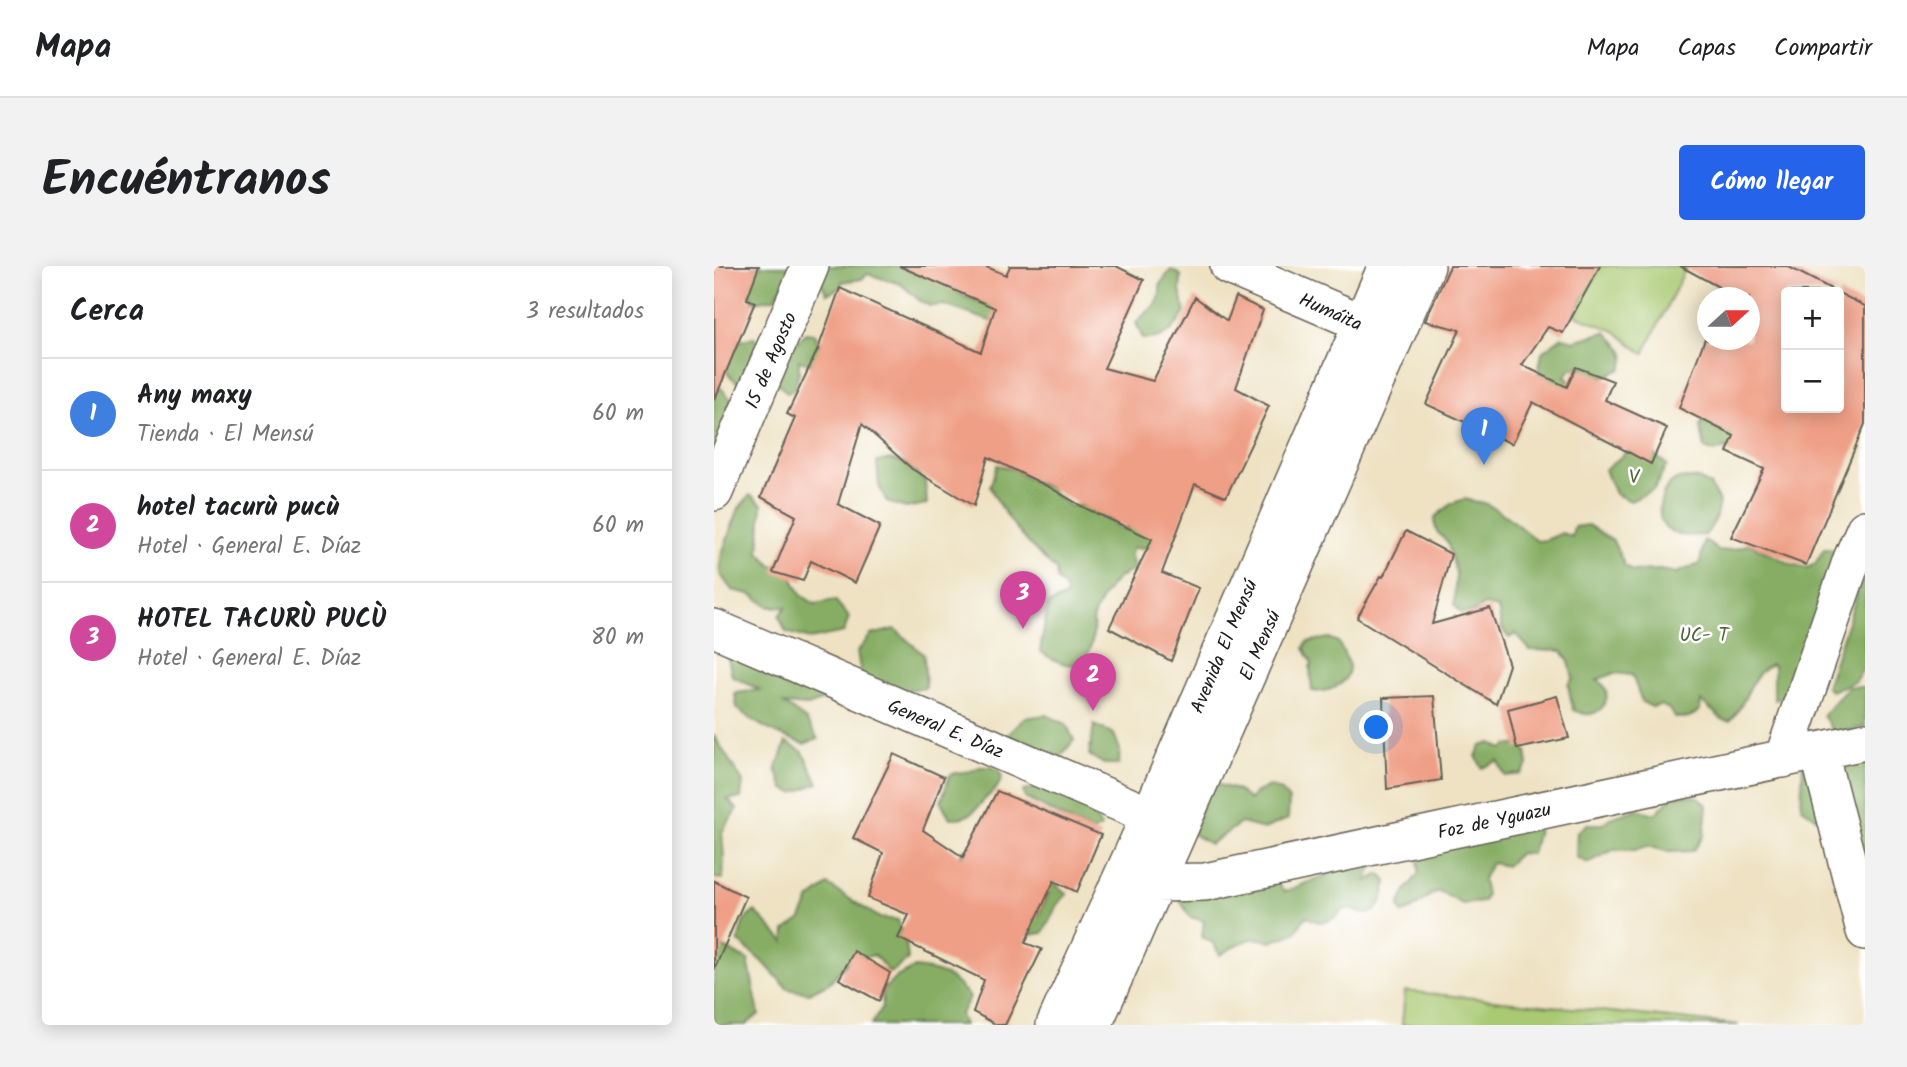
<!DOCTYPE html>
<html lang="es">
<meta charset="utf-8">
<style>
body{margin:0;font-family:Kalam,sans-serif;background:#f2f2f2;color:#202124}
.controls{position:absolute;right:21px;top:21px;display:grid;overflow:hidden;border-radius:7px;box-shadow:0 4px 18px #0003}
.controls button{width:63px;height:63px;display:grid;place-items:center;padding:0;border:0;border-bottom:2px solid #e0e0e0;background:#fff;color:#202124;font:35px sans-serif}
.compass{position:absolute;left:983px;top:21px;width:63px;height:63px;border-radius:50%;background:#fff;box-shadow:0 4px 18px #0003;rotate:69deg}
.you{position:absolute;left:663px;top:462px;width:24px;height:24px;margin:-18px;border:5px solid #fff;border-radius:50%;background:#1a73e8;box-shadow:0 0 0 10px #1a73e833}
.badge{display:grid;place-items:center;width:46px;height:46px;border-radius:50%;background:#2563eb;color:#fff;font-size:23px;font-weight:700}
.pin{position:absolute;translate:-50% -58px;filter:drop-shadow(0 2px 4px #0008)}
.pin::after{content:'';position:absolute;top:37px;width:24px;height:21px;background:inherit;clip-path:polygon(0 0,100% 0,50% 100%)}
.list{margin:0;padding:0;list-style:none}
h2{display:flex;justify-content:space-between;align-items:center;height:91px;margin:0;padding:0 28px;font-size:30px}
h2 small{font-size:23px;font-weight:400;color:#757577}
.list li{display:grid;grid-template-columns:46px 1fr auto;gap:21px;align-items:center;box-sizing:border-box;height:112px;padding:0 28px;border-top:2px solid #e0e0e0}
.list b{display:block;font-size:26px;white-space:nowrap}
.list p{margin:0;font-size:23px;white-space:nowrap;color:#757577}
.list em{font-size:23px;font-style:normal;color:#757577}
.map{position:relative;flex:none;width:1151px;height:759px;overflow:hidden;border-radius:7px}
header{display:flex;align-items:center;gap:42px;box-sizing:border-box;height:98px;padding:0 35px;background:#fff;border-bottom:2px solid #e0e0e0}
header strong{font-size:33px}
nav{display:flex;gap:38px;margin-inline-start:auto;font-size:24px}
.intro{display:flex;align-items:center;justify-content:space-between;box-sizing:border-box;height:168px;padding:0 42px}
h1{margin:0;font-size:49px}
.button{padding:18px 32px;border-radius:7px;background:#2563eb;color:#fff;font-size:24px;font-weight:700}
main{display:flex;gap:42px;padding:0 42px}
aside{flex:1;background:#fff;border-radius:7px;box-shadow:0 4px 18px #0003}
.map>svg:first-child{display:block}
</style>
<header>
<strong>Mapa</strong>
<nav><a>Mapa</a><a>Capas</a><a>Compartir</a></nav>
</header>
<div class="intro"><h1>Encuéntranos</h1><a class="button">Cómo llegar</a></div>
<main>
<aside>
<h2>Cerca<small>3 resultados</small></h2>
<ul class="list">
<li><span class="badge" style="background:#3f7fe0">1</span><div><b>Any maxy</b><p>Tienda · El Mensú</p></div><em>60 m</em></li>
<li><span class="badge" style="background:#d1479c">2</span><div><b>hotel tacurù pucù</b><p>Hotel · General E. Díaz</p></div><em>60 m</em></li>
<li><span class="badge" style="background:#d1479c">3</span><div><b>HOTEL TACURÙ PUCÙ</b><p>Hotel · General E. Díaz</p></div><em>80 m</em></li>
</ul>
</aside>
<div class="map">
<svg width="1151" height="759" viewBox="0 0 1151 759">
<rect width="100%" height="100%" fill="#fff"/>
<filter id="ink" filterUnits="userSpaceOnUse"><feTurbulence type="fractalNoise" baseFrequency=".0143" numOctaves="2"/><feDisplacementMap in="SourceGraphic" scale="14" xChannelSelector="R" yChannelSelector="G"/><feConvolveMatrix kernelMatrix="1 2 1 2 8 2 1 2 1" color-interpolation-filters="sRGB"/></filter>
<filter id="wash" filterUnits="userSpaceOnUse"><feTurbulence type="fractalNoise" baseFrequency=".00686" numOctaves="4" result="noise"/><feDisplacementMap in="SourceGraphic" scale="28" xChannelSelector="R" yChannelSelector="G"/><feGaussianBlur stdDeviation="1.57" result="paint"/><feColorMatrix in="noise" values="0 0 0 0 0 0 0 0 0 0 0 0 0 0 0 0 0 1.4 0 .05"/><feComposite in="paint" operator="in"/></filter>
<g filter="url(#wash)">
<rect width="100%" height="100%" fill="#eee2c3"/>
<path fill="#a9c972" stroke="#627247" stroke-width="2" d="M884,0H973L930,88L901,65L861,49Z
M691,725L1025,759H688Z"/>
<path fill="#86ad64" stroke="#516440" stroke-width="2" d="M38,0H91L67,22L61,32L41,36L31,24Z
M108,0H185L240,22L251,31L289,43L295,50L276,55L230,39L216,40L206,35L187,18L153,8L148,13L128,16L126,22L113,28L102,8Z
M457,4L467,9L466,25L471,46C461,64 450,74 429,73L422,57C435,41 448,42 446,18Z
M892,66C903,78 917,84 907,103C896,108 888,113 874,111L867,100L857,103L851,110L861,122L858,132L824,109L828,86L848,71L859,75Z
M91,67L101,68L107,83L97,99L85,94V107L79,124L73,127L54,106L62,88L83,77Z
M40,71L50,90L27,120L14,108L8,87L23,76Z
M0,115L17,133L0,187Z
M996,147L1022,153L1021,180L1000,186L991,182L986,159Z
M920,180L937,186L953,199L940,223L917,235L901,228L891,204Z
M176,193L192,198L211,215L213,238L192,242L173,236L165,220L163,196Z
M283,199L299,203L320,216L335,221L342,230L356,240H377L408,263L415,261L446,275L433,282H418L417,290L420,303C415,307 407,309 402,314C394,322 386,336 381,346C378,353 380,361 379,368C375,407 352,404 326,385L334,339L353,329L349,319L343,315L342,304C315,280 292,254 276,221Z
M982,212L996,219L1005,236L1001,254L992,269C980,269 964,272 954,264C938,252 947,218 965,213C970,212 977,212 982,212Z
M36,229L48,238L45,286L57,299L74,303L87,329L101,338L121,334L135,351L130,366L96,373L72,366L65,350L72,341H56L36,328L18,324L6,308L7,290L25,242Z
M750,233L773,238L791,249L823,275L832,274L848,267L858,271L860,261L874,259L899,275L911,300L918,305L947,304L962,307L986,298L990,274L1005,285L1021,283L1035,278L1077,298L1093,302L1101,298L1110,283H1117L1128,291L1073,431L1060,434V401L1057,398C1034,410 1034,437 1016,455L1009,454L987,435L986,444C977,452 971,453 960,451L955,443L947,439L938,441L928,436L918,409L900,407L883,414C899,422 894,445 876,448C871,449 864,446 859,444L854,419L859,412L855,396L848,385L816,384L802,368L795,372L788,363L784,342L771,339L759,346L747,347L740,339L742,307L733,275C723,268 720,263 721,251L737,238Z
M1151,313V400L1140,416L1117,425L1112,421L1147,317Z
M181,363L210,389L212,422L189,424L148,415L143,386L157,369Z
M36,371L121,399L109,434L94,440L70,438L92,454L104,473L90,478C63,468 45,461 23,442L21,427L46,424L18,410L13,388Z
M615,372L624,376C627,383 636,396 635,403C633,420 612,427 598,425L596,401L598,397L590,382L593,376Z
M1134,421H1151V461L1120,467L1109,449Z
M332,449L352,458L360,474L346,491L292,470L310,452Z
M380,459L400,468L406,484L405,498H390L375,489Z
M0,470L29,516L27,532L13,533L23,543L8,566L10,593L9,613L0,612Z
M72,476L89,486L104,517L80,527L70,523L62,503Z
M777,477L788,483L794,479H805L812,485L814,499L807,508L791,510L784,495L768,502L762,490L767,480Z
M1151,481V596L1115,548L1102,552L1087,541L1089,498Z
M265,501H277L285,504L288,511C285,522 278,526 270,534C259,547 255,553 236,552L227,536L236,509C246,504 255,509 265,501Z
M495,516L523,524L536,534L541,527L555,520L568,525L575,534L574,553L550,563L527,557L496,578L479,568Z
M323,522L334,523L397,547H379L387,561L378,566L311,532L309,525Z
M969,529L984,531L993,539L990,570L979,585L955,586L934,580L923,584H899L874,597L862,591L863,566L873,558H888L896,552L923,543L941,548L958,531Z
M816,555L824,564L818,588L806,587L792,600L777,597L769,613L772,629L769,636L748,638L725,625C706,632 707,642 688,647L685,640L692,624L705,607L702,558Z
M259,581L337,614L353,628L344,638L329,667L314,669L313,650H324L335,627L307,610L245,593L249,584Z
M660,595L653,615L666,608L673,616C670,629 666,652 647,647C640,645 637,643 630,643C618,656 607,661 592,650L581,667L557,676C537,667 523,679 506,689L499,677L488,671L490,655L476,651L465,632L557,609L570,626L612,609L620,599Z
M114,619L166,652L184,654L192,676L194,694L176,707L160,689L134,696L115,717L95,727L74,723L52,699L24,675L30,654L41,645L70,676L71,665L87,653L96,633Z
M0,677L34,694L45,748L32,759H0Z
M201,702C229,705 237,709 256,731L246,749L250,759H157L168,742L169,724L184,710Z"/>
<g id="blocks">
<path fill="#ef9f85" d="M0,0H45L33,33L41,36L1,133Z
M185,0H270L292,9L296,0H402L430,14L390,102L439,115L481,31L513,55L522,31L549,44L522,122L555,140L512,231L481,218L448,307L485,322L457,395L395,362L438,273L371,242L335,221L274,191L260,240L198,203L148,158L124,238L166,260L141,317L97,295L89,315L59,306L82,250L47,231L81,152L73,148L104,83L126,22L267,86L281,42Z
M736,0H886L849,67L834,61L808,99L853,121L862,101L899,115L891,134L953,162L937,198L819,136L798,178L712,138L746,64L711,55Z
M966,0H1073L1123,26H1072V142H1125V27L1151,40V158L1092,299L1017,271L1050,203L1013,186L1020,170L965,142L993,67V74H1035V32H1009L1012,25Z
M692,265L737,288L718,358L776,342L795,399L782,438L643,352L667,310L669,311Z
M720,430L727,514L673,523L669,432Z
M843,430L855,472L803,483L794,443Z
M180,488L230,511L209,564L249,591L283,525L387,569L363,626L340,615L311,677L328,683L291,759H283L259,746L270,714L184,672L195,649L154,632L169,587L139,572Z
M0,615L32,631L0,704Z
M140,685L176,707L165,735L125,713Z"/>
</g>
</g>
<g filter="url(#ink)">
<use href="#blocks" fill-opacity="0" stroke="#666156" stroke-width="2"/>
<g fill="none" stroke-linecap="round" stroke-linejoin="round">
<g stroke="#666156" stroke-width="40">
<path id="minor" d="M515,0L648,57L669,70
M0,226L96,0
M0,362L460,560
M1105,486L1151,665
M1069,493L1138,293L1151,263
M422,613L442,617L491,616L1151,475
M341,759L436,550L673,0
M379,759L712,0"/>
</g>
<use href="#minor" stroke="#fff" stroke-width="37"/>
</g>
</g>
<g text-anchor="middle" stroke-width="5" stroke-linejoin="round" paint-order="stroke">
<g font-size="19" fill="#1c1c1c" stroke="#fff">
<text transform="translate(617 45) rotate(24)" y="7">Humáita</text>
<text transform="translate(56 94) rotate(-67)" y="7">15 de Agosto</text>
<text transform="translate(545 379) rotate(-66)" y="7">El Mensú</text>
<text transform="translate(509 380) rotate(-67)" y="7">Avenida El Mensú</text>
<text transform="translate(232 462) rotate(23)" y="7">General E. Díaz</text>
<text transform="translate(780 554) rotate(-12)" y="7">Foz de Yguazu</text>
</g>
<g font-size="19" fill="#54613e" stroke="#fff">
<text x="920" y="217">V</text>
<text x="990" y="375">UC- T</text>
</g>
</g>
</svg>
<div class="controls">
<button>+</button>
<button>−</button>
</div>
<svg class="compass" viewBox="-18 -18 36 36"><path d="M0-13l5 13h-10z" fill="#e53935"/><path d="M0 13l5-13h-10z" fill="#757577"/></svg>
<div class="you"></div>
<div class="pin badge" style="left:770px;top:199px;background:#3f7fe0">1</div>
<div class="pin badge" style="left:379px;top:445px;background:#d1479c">2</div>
<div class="pin badge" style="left:309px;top:363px;background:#d1479c">3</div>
</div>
</main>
